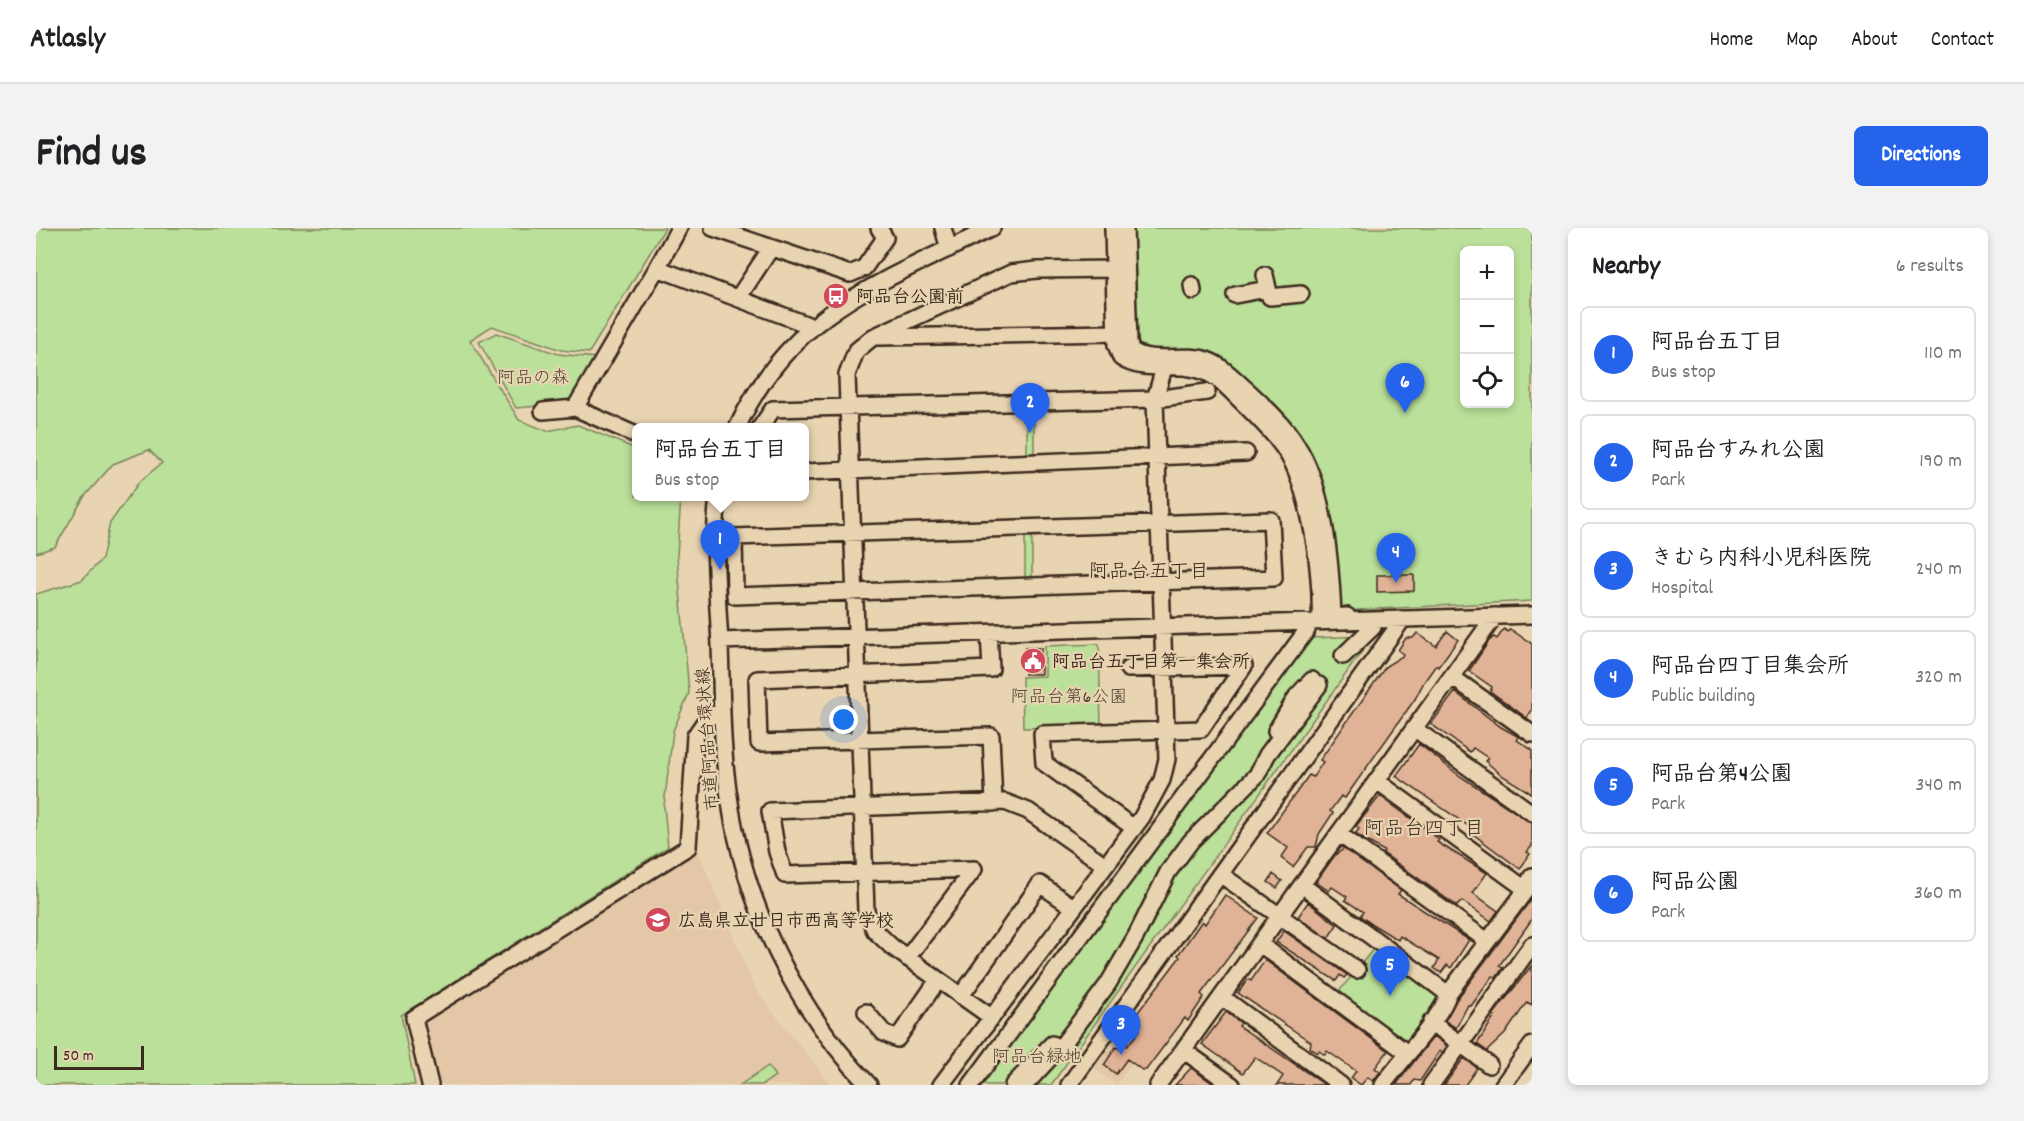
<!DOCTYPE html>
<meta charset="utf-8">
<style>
body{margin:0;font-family:Dekko,"Klee One",sans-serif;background:#f2f2f2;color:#202124}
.controls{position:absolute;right:18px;top:18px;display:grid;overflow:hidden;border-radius:9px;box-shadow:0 3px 9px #0003}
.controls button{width:54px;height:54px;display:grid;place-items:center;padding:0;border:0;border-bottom:2px solid #e0e0e0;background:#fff;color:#202124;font:30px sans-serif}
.scale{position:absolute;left:18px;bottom:15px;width:90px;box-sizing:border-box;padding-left:6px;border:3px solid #3b2a1e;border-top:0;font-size:16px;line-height:21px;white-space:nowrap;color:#3b2a1e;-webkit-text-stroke:4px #e9d4b2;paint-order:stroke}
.you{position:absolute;left:808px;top:492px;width:21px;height:21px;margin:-15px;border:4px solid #fff;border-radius:50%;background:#1a73e8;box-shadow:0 0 0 9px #1a73e833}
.badge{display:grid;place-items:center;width:39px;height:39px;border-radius:50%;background:#2563eb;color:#fff;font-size:20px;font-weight:700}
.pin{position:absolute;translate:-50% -50px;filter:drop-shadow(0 2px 3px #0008)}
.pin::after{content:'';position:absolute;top:32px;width:21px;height:18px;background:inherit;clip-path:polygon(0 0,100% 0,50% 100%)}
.popup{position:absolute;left:596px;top:195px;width:177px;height:78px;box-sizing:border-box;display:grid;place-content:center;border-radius:9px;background:#fff;filter:drop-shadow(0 2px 4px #0005);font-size:20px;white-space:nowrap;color:#757577}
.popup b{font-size:22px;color:#202124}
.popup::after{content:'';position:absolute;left:50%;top:100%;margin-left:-12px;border:12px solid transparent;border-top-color:#fff}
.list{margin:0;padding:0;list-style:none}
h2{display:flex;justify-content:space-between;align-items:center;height:78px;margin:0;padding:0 24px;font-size:26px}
h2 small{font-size:20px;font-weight:400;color:#757577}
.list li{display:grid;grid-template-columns:39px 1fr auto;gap:18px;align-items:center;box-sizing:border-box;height:96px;margin:0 12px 12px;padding:0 12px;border:2px solid #e0e0e0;border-radius:9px}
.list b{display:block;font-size:22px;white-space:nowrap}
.list p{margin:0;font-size:20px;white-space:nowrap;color:#757577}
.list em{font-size:20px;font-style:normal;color:#757577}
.icon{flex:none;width:33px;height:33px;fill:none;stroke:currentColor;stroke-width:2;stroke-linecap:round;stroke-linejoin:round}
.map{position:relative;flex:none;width:1496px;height:857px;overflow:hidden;border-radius:9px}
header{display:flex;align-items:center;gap:36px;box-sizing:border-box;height:84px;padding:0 30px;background:#fff;border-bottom:2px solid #e0e0e0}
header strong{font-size:28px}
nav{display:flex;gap:33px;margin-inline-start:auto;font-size:21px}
.intro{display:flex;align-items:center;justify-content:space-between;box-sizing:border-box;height:144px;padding:0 36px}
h1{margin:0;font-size:42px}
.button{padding:15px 27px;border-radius:9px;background:#2563eb;color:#fff;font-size:21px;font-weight:700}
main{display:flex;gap:36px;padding:0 36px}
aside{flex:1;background:#fff;border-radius:9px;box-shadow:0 3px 9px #0003}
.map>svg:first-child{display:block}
</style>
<header>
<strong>Atlasly</strong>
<nav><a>Home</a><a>Map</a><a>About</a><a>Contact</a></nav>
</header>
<div class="intro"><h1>Find us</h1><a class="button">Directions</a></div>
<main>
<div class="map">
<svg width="1496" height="857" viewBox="0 0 1496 857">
<rect width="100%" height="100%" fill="#e9d4b2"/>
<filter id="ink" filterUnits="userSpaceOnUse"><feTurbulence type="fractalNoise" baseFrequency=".0167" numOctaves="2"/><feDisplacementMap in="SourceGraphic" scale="12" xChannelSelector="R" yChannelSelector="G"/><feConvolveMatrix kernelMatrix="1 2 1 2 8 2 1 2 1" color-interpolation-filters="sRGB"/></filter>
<g filter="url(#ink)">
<path fill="#e3c7a7" d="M662,623L719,761L795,857H404L387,797Z
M1090,796L1113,812L1080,857L1058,841Z"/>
<path fill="#bae09a" stroke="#7a855c" stroke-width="1.5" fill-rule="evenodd" d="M0,0H629L553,125L525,122L456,98L434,112L483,192L511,203L542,197L600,221V268L645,269L641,328L653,465L637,503L628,578L632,619L365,787L379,857H0V366L46,352L66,331L74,295L103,254L126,235L113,222L77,236L48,269L19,319L0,325Z
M1093,0H1496V373L1302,383L1231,173L1101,119ZM1428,22H1474V176H1428Z
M460,105L522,126L560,130L537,175L480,180L443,114Z
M991,182H998V228H991Z
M989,306H996V352H989Z
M1337,408L1015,857H944L1275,410Z
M1063,416L1065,499L987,500L986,449L1009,448V418Z
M1338,720L1404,767L1369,816L1301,766Z
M732,838L739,848L726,857H704Z"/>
<path fill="#e0b296" stroke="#3b2a1e" stroke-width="1.5" d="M1341,347H1378V363L1341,364Z
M1468,401L1472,404L1474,401L1496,416V482L1491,490L1454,463L1456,459L1433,443L1453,413L1458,409L1461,411Z
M1411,403L1422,412L1402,439L1400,437L1388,454L1379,471L1309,570L1305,568L1294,583L1297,585L1283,606L1280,619H1272L1257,639L1245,630L1252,620L1231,605L1273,547L1277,549L1287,534L1284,532L1350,438L1368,427L1362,422L1370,410H1377L1381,405L1400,418Z
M989,420H1005V446H989Z
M1419,464L1465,499L1483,509L1481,512L1496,522V566L1467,548L1449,533L1452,530L1437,520L1434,524L1395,496Z
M1383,516L1424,548L1496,595V618L1491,624L1494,626L1484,641L1433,603L1435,600L1360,548Z
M1344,568L1396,606L1403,612L1401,614L1451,645L1437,665L1462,683L1455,693L1426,673L1421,678L1347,625L1348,623L1319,606L1323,601L1320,598Z
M1308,621L1365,662L1362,666L1433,712L1415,740L1411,737L1405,745L1398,740L1403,732L1364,708L1362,712L1336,696L1324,688L1327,684L1309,672L1311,669L1296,659L1293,663L1280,654L1299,627Z
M1237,646L1246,653L1241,660L1232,654Z
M1189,667L1222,690L1165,766L1168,769L1152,793L1149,790L1110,842H1106L1091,831L1080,846L1068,837L1080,819L1084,821L1088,816L1091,818L1104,802L1099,799L1102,796L1099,794L1101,790L1099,788L1144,729L1142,727L1166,693L1169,696Z
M1496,670V691L1463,738L1467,740L1460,750L1457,748L1435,778L1432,777L1420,800L1409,793L1421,771Z
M1272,674L1301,697L1292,710L1262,689Z
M1248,703L1311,747L1308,750L1304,747L1300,753L1240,714Z
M1229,732L1352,823L1339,840L1344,844L1337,853L1332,849L1325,857L1315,850L1320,843L1291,823L1289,827L1283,823L1282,825L1274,820L1275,814L1202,765L1212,751L1215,753Z
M1496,737V777L1491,774L1469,806L1451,823L1441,816L1459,788L1457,787Z
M1190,784L1205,795L1203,798L1289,857H1241L1247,848L1219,829L1207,845L1166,816Z
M1398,808L1411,818L1406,825L1404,823L1384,853L1378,852L1375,857H1360Z
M1428,830L1441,840L1429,857H1408Z
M1155,840L1179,857H1139Z"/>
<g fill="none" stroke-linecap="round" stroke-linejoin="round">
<g stroke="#3b2a1e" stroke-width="20">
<path id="minor" d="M643,0L621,40L775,98
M677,0L814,46L828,40L849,10L843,0
M907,0L913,21
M1077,0L1080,117L1085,130C1110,147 1142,132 1169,144C1183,150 1194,162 1205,173C1225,193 1251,217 1261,245C1277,287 1286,349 1284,394
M1089,0L1093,114L1095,122C1115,137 1148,124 1171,132C1186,137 1199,152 1211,162C1228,178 1248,196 1260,216C1289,260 1295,336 1297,389L1311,388
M1229,47L1234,69L1265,66
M1156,57L1157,63
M1199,67L1231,61
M702,70L735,20
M843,109L1079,105
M507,183L539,180
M701,200C755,82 848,53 956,0
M724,200L737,181L1119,171L1171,164
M600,207L539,180L621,40
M768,244L1210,225
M682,268C676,318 682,369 684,418C686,468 685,518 693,568C708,675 758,779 833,857
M1235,292L1238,350L699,368L698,309Z
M953,405L955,441L721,451L723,515L955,508L958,575
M684,413L1496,387
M1307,428L1337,399
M1092,441L1208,438
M1416,449L1496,506
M1379,501L1496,585
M1240,503L1261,468L1276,452
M1341,553L1488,660
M1098,600L1008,535L1006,506L1165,501L1208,438
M1303,606L1450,712
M938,641L749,647L741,624L734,583L969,574L992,583L1069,637
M1184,646L1321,742
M1266,657L1412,766
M1224,716L1370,824
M871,730L938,641
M925,768L1004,656L1037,679
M1186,769L1305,857
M830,784L848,805L861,811L902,752
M955,789L856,719L839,703L830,683L811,147L820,123L837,109L975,45L1001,42L1079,41
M1395,794L1453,837
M1147,822L1196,857
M394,857L378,790L652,619L659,508L672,489L686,483
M905,857L1106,589L1126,552L1131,531L1119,171L1128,140
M935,857L1271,402
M977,857L1016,816
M989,857L1027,816L1072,756L1100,708L1132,644L1155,613L1221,547L1231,527L1283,457
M1033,857L1367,391
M1122,857L1459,388
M1347,857C1361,837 1408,786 1412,766L1487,666L1496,648
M1395,857L1496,717
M1467,857L1496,817"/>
</g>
<use href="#minor" stroke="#e9d4b2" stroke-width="15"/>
</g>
</g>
<defs>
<g id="bus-disc" transform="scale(1.35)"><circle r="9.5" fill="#d1495b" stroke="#e9d4b2"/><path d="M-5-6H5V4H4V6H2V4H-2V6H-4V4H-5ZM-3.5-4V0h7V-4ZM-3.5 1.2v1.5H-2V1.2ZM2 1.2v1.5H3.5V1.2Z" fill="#fff"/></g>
<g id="civic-disc" transform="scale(1.35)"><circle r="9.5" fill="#d1495b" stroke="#e9d4b2"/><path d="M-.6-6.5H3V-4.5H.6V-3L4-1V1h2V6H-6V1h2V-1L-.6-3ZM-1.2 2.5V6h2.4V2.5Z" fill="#fff"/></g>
<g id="school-disc" transform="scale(1.35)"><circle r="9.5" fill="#d1495b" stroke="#e9d4b2"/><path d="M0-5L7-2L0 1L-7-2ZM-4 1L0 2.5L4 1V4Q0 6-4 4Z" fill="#fff"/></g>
</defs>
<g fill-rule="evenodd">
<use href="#bus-disc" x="800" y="68"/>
<use href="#civic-disc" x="997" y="433"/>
<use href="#school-disc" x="622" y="692"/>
</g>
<g text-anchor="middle" stroke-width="4.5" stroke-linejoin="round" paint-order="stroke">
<g font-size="18" font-weight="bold" fill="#3b2a1e" stroke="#e9d4b2" text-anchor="start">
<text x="820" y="74">阿品台公園前</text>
<text x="1016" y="439">阿品台五丁目第一集会所</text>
<text x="642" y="698">広島県立廿日市西高等学校</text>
</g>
<g font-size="18" fill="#4e4531" stroke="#e9d4b2">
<text x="497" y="155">阿品の森</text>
<text x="1033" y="474">阿品台第6公園</text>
<text x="1001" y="834">阿品台緑地</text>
</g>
<g font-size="18" fill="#3b2a1e" stroke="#e9d4b2">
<text transform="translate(671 511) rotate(-94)" y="6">市道阿品台環状線</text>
</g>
<g font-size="20" fill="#3b2a1e" stroke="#e9d4b2">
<text x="1113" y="349">阿品台五丁目</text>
<text x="1388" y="606">阿品台四丁目</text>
</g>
</g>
</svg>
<div class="controls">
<button>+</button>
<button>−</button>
<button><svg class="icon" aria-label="locate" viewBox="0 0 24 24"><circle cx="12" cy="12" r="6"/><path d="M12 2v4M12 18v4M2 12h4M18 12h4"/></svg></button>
</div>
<div class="scale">50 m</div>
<div class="you"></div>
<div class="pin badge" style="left:684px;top:342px">1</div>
<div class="popup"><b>阿品台五丁目</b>Bus stop</div>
<div class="pin badge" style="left:994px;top:205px">2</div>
<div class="pin badge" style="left:1085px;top:827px">3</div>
<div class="pin badge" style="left:1360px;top:355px">4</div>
<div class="pin badge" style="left:1354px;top:768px">5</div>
<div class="pin badge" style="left:1369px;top:185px">6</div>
</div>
<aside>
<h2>Nearby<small>6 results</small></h2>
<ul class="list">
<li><span class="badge">1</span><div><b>阿品台五丁目</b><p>Bus stop</p></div><em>110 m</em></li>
<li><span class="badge">2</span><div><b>阿品台すみれ公園</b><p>Park</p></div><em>190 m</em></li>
<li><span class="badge">3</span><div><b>きむら内科小児科医院</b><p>Hospital</p></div><em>240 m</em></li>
<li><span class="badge">4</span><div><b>阿品台四丁目集会所</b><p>Public building</p></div><em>320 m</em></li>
<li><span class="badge">5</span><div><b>阿品台第4公園</b><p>Park</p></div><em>340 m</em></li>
<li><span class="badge">6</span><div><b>阿品公園</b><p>Park</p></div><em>360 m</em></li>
</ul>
</aside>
</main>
